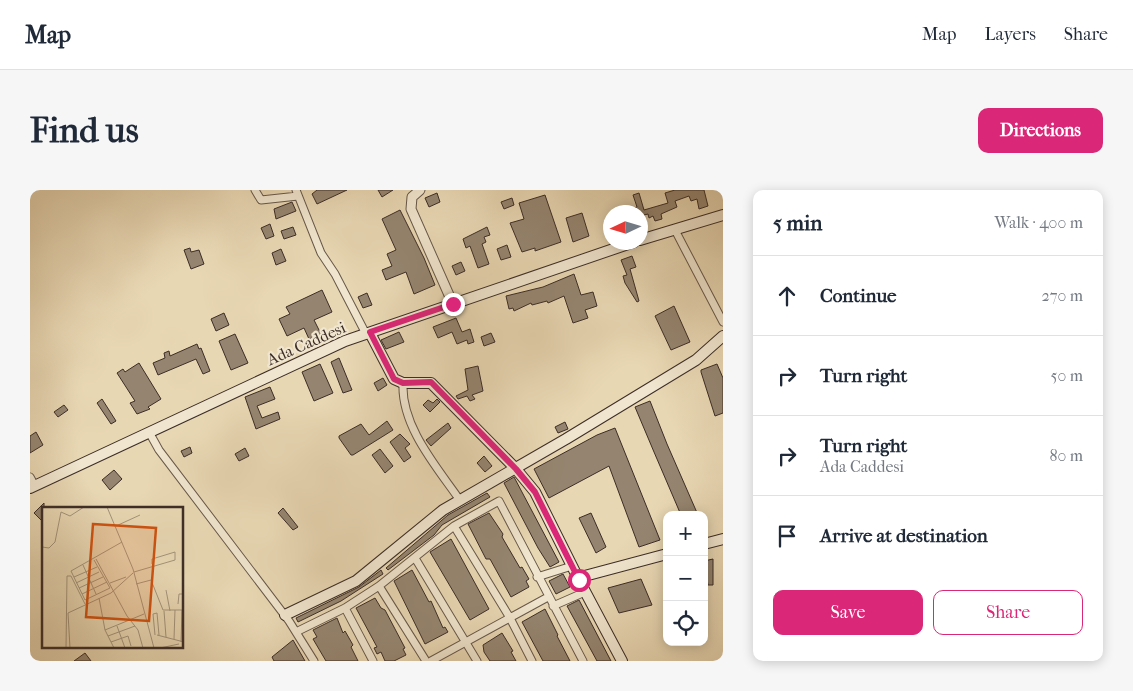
<!DOCTYPE html>
<meta charset="utf-8">
<style>
body{margin:0;font-family:"IM FELL French Canon",serif;background:#f6f6f7;color:#1f2937}
.controls{position:absolute;right:15px;bottom:15px;display:grid;overflow:hidden;border-radius:10px;box-shadow:0 2px 12px #0003}
.controls button{width:45px;height:45px;display:grid;place-items:center;padding:0;border:0;border-bottom:1px solid #e0e1e3;background:#fff;color:#1f2937;font:25px sans-serif}
.compass{position:absolute;left:573px;top:15px;width:45px;height:45px;border-radius:50%;background:#fff;box-shadow:0 2px 12px #0003;rotate:266deg}
.stop{position:absolute;width:15px;height:15px;margin:-11px;border:4px solid #db2777;border-radius:50%;background:#fff}
.stop.end{background:#db2777;border-color:#fff;box-shadow:0 1px 5px #0008}
.list{margin:0;padding:0;list-style:none}
h2{display:flex;justify-content:space-between;align-items:center;height:65px;margin:0;padding:0 20px;font-size:21px}
h2 small{font-size:16px;font-weight:400;color:#747a83}
.list li{display:grid;grid-template-columns:32px 1fr auto;gap:15px;align-items:center;box-sizing:border-box;height:80px;padding:0 20px;border-top:1px solid #e0e1e3}
.list b{display:block;font-size:19px;white-space:nowrap}
.list p{margin:0;font-size:16px;white-space:nowrap;color:#747a83}
.list em{font-size:16px;font-style:normal;color:#747a83}
.actions{display:flex;gap:10px;padding:15px 20px}
.actions a{flex:1;padding:11px 0;border:1px solid #db2777;border-radius:10px;text-align:center;font-size:18px;color:#db2777}
.actions .main{background:#db2777;color:#fff}
.icon{flex:none;width:28px;height:28px;fill:none;stroke:currentColor;stroke-width:2;stroke-linecap:round;stroke-linejoin:round}
.map{position:relative;flex:none;width:693px;height:471px;overflow:hidden;border-radius:10px}
header{display:flex;align-items:center;gap:30px;box-sizing:border-box;height:70px;padding:0 25px;background:#fff;border-bottom:1px solid #e0e1e3}
header strong{font-size:24px}
nav{display:flex;gap:28px;margin-inline-start:auto;font-size:18px}
.intro{display:flex;align-items:center;justify-content:space-between;box-sizing:border-box;height:120px;padding:0 30px}
h1{margin:0;font-size:35px}
.button{padding:12px 22px;border-radius:10px;background:#db2777;color:#fff;font-size:18px;font-weight:700}
main{display:flex;gap:30px;padding:0 30px}
aside{flex:1;background:#fff;border-radius:10px;box-shadow:0 2px 12px #0003}
.map>svg:first-child{display:block}
</style>
<header>
<strong>Map</strong>
<nav><a>Map</a><a>Layers</a><a>Share</a></nav>
</header>
<div class="intro"><h1>Find us</h1><a class="button">Directions</a></div>
<main>
<div class="map">
<svg width="693" height="471" viewBox="0 0 693 471">
<rect width="100%" height="100%" fill="#e8d7b3"/>
<filter id="stains"><feTurbulence type="fractalNoise" baseFrequency=".004" numOctaves="4"/><feColorMatrix values="0 0 0 0 .2 0 0 0 0 .09 0 0 0 0 .02 0 0 0 .5 -.17"/></filter>
<radialGradient id="worn" r=".72"><stop offset=".6" stop-color="#630" stop-opacity="0"/><stop offset="1" stop-color="#630" stop-opacity=".3"/></radialGradient>
<path fill="#958570" stroke="#3c2d27" d="M287,0H317L287,14L282,4Z
M348,0H363L352,7Z
M645,0H674L678,16L669,19L667,9L661,11L659,6L645,11L647,17L631,24L632,29L625,31L623,26L619,28L618,24L610,26V22H595L594,21L607,17L603,5L609,3L614,20L638,13L635,3Z
M407,3L410,12L399,17L395,8Z
M515,5L531,52L505,61V58L492,62L480,33L494,29L489,13Z
M482,8L484,15L474,19L471,12Z
M262,12L266,21L246,29L244,19Z
M370,20L394,68L405,95L384,104L376,82L356,90L352,80L362,76L357,64L366,60L352,29Z
M552,23L559,46L543,52L536,28Z
M240,34L244,46L236,49L231,38Z
M263,37L266,45L254,49L251,41Z
M457,37L460,45L454,47L456,52L452,54L459,74L448,78L440,56L436,58L433,49Z
M477,55L481,67L471,70L467,59Z
M160,58L161,62L169,60L174,74L161,79L154,60Z
M251,59L256,71L246,75L242,63Z
M602,66L606,77L600,79L609,111L607,112L595,93L593,86L597,85L591,70Z
M431,72L435,81L426,85L422,76Z
M544,84L551,105L563,102L567,116L555,120L558,128L543,133L534,106L518,113L517,111L502,115L501,113L484,121L483,118L479,119L476,106L513,97Z
M292,100L302,122L284,130L291,144L279,149L274,138L257,146L249,129L260,124L256,117Z
M337,103L342,115L333,118L328,107Z
M644,116L660,152L641,160L625,126Z
M194,123L199,135L186,141L181,129Z
M426,128L432,142L440,139L444,152L438,154L437,150L427,154L422,142L408,148L403,137Z
M369,142L374,152L356,159L351,150Z
M461,143L465,152L454,156L451,147Z
M205,144L218,173L201,180L189,151Z
M167,154L169,159L171,158L180,181L173,184L166,169L128,185L123,173L135,168L134,163L139,161L140,166Z
M309,168L322,200L313,203L301,172Z
M109,173L131,209L118,217L120,219L107,224L100,213L105,211L87,183L93,179L95,182Z
M290,174L303,203L284,211L272,182Z
M687,174L693,188V223L685,226L671,182V180Z
M448,176L453,201L442,205L445,209L440,211L437,206L428,209L426,206L438,200L435,179Z
M353,188L357,195L348,201L344,193Z
M240,197L245,209L227,216L232,228L248,222L250,229L226,239L215,207Z
M72,209L86,231L81,234L67,213Z
M407,209L410,212L400,222L393,215L398,210L403,213Z
M620,211L637,254L668,325H651L624,262L605,217Z
M34,215L38,220L28,227L24,222Z
M357,231L363,240L323,265H321L309,248V246L331,234L339,245Z
M535,232L538,239L528,243L525,237Z
M418,233L421,238L401,256L396,250Z
M585,238L630,350L609,357L579,276L519,308L504,279L567,245Z
M6,242L13,255L0,263V246Z
M370,244L380,254L375,258L381,267L374,272L360,252Z
M160,257L162,263L154,267L151,261Z
M215,258L219,266L209,271L205,264Z
M350,259L363,276L355,283L342,265Z
M454,266L462,276L455,282L447,273Z
M84,280L92,289L80,300L72,290Z
M484,287L529,372L520,377L508,358L474,293Z
M457,303L460,307L412,335L404,345L358,380L356,378L418,325Z
M14,313V333L4,323Z
M253,318L268,337L263,340L248,323Z
M459,323L473,344L472,347L490,378L492,377L499,389L496,391L499,397L481,407L460,369H456L438,334Z
M561,323L576,357L566,363L549,328Z
M421,349L459,419L440,430L400,362Z
M683,369V395H678L674,371Z
M351,380L353,384L311,411L268,432L266,428L329,397Z
M382,380L399,412L401,411L413,438L415,437L418,442L395,454L364,391Z
M533,384L540,397L526,404L519,391Z
M611,389L622,415L589,423L578,398Z
M345,408L351,418L355,420L375,458L373,459L376,465L364,471H355L351,462L347,464L344,458L347,457L326,418Z
M549,410L581,471H567L537,416Z
M515,419L528,445L527,446L540,471H513L492,432Z
M307,428L313,443L315,441L323,455L321,457L328,471H296L283,449L287,447L283,440Z
M472,443L483,461L481,462L486,471H460L454,462L453,455Z
M263,450L275,471H244L242,467Z
M55,463L61,471H44Z"/>
<g fill="none" stroke-linecap="round" stroke-linejoin="round">
<g stroke="#67584a" stroke-width="9">
<path id="minor" d="M225,0L231,10L268,6
M266,0L291,63L305,84L336,144
M645,40L693,132
M373,193C371,236 406,276 429,309
M119,242L129,260L259,431L284,471
M0,287L5,296
M424,336L480,428L502,471
M385,368L447,471
M507,387L542,376
M349,396L396,471
M523,416L555,402
M315,418L343,471
M266,442L315,418L349,396L424,336L469,311L553,471
M401,471L518,407"/>
</g>
<g stroke="#67584a" stroke-width="11">
<path id="tertiary" d="M390,0L382,7L381,19L423,114"/>
</g>
<g stroke="#3c2d27" stroke-width="12">
<path id="secondary" d="M610,50L693,25
M340,143L364,189L373,193H401L486,279L505,302L549,390L592,471
M0,298L315,151L604,52
M674,354L693,349
M547,388L637,364
M255,425L326,391L413,320L536,249L666,170L693,146"/>
</g>
<use href="#minor" stroke="#f0e5ce" stroke-width="7"/>
<use href="#tertiary" stroke="#f0e5ce" stroke-width="9"/>
<use href="#secondary" stroke="#f0e5ce" stroke-width="10"/>
</g>
<g fill="none" stroke-linecap="round" stroke-linejoin="round">
<path stroke="#db2777" stroke-width="6" d="M423,114L340,142L364,189L373,193L401,192L486,279L505,302L549,390"/>
</g>
<g text-anchor="middle" stroke-width="4.5" stroke-linejoin="round" paint-order="stroke">
<g font-size="16" fill="#3c2d27" stroke="#f0e5ce">
<text transform="translate(276 153) rotate(-24)" y="6">Ada Caddesi</text>
</g>
</g>
<g transform="translate(12 317)">
<rect width="141" height="141" fill="#e8d7b3"/>
<path fill="none" stroke="#a3937b" stroke-width="1" d="M65,0L91,62L112,141M74,19L98,8M0,40L7,41L13,35L19,5L28,9L42,0M54,52L85,109L96,123L101,141M52,53L68,81L43,93L29,64L80,35M41,58L54,87M92,65L133,53V45L110,52V57M32,70L55,60M34,76L57,65M68,76L84,70M94,77L109,73L121,103H142M37,81L61,70M124,83L128,104M40,87L65,75M57,91L63,123L72,141M136,97L137,87H142M122,104L124,130M75,119L83,141M63,123L102,107M113,128L111,107L115,106L117,128M115,128L142,135M66,129L93,119M132,132L133,103M69,135L86,129L89,139M139,135L140,103M24,141L25,69H29L43,97M28,141L26,106L69,86L91,66M118,141L137,137"/>
<path fill="#ce5210" fill-opacity="0.15" stroke="#ce5210" stroke-width="2.5" d="M51,17L114,21L107,114L44,110Z"/>
<rect width="141" height="141" fill="none" stroke="#3c2d27" stroke-width="2.5"/>
</g>
<rect width="100%" height="100%" filter="url(#stains)"/>
<rect width="100%" height="100%" fill="url(#worn)"/>
</svg>
<div class="controls">
<button>+</button>
<button>−</button>
<button><svg class="icon" aria-label="locate" viewBox="0 0 24 24"><circle cx="12" cy="12" r="6"/><path d="M12 2v4M12 18v4M2 12h4M18 12h4"/></svg></button>
</div>
<svg class="compass" viewBox="-18 -18 36 36"><path d="M0-13l5 13h-10z" fill="#e53935"/><path d="M0 13l5-13h-10z" fill="#747a83"/></svg>
<div class="stop" style="left:549px;top:390px"></div>
<div class="stop end" style="left:423px;top:114px"></div>
</div>
<aside>
<h2>5 min<small>Walk · 400 m</small></h2>
<ul class="list">
<li><svg class="icon" aria-label="ahead" viewBox="0 0 24 24"><path d="M12 20V5M6 11l6-6 6 6"/></svg><div><b>Continue</b></div><em>270 m</em></li>
<li><svg class="icon" aria-label="right" viewBox="0 0 24 24"><path d="M7 20v-9h11M14 6l5 5-5 5"/></svg><div><b>Turn right</b></div><em>50 m</em></li>
<li><svg class="icon" aria-label="right" viewBox="0 0 24 24"><path d="M7 20v-9h11M14 6l5 5-5 5"/></svg><div><b>Turn right</b><p>Ada Caddesi</p></div><em>80 m</em></li>
<li><svg class="icon" aria-label="arrive" viewBox="0 0 24 24"><path d="M6 21V4h12l-3 4 3 4H6"/></svg><div><b>Arrive at destination</b></div></li>
</ul>
<div class="actions"><a class="main">Save</a><a>Share</a></div>
</aside>
</main>
